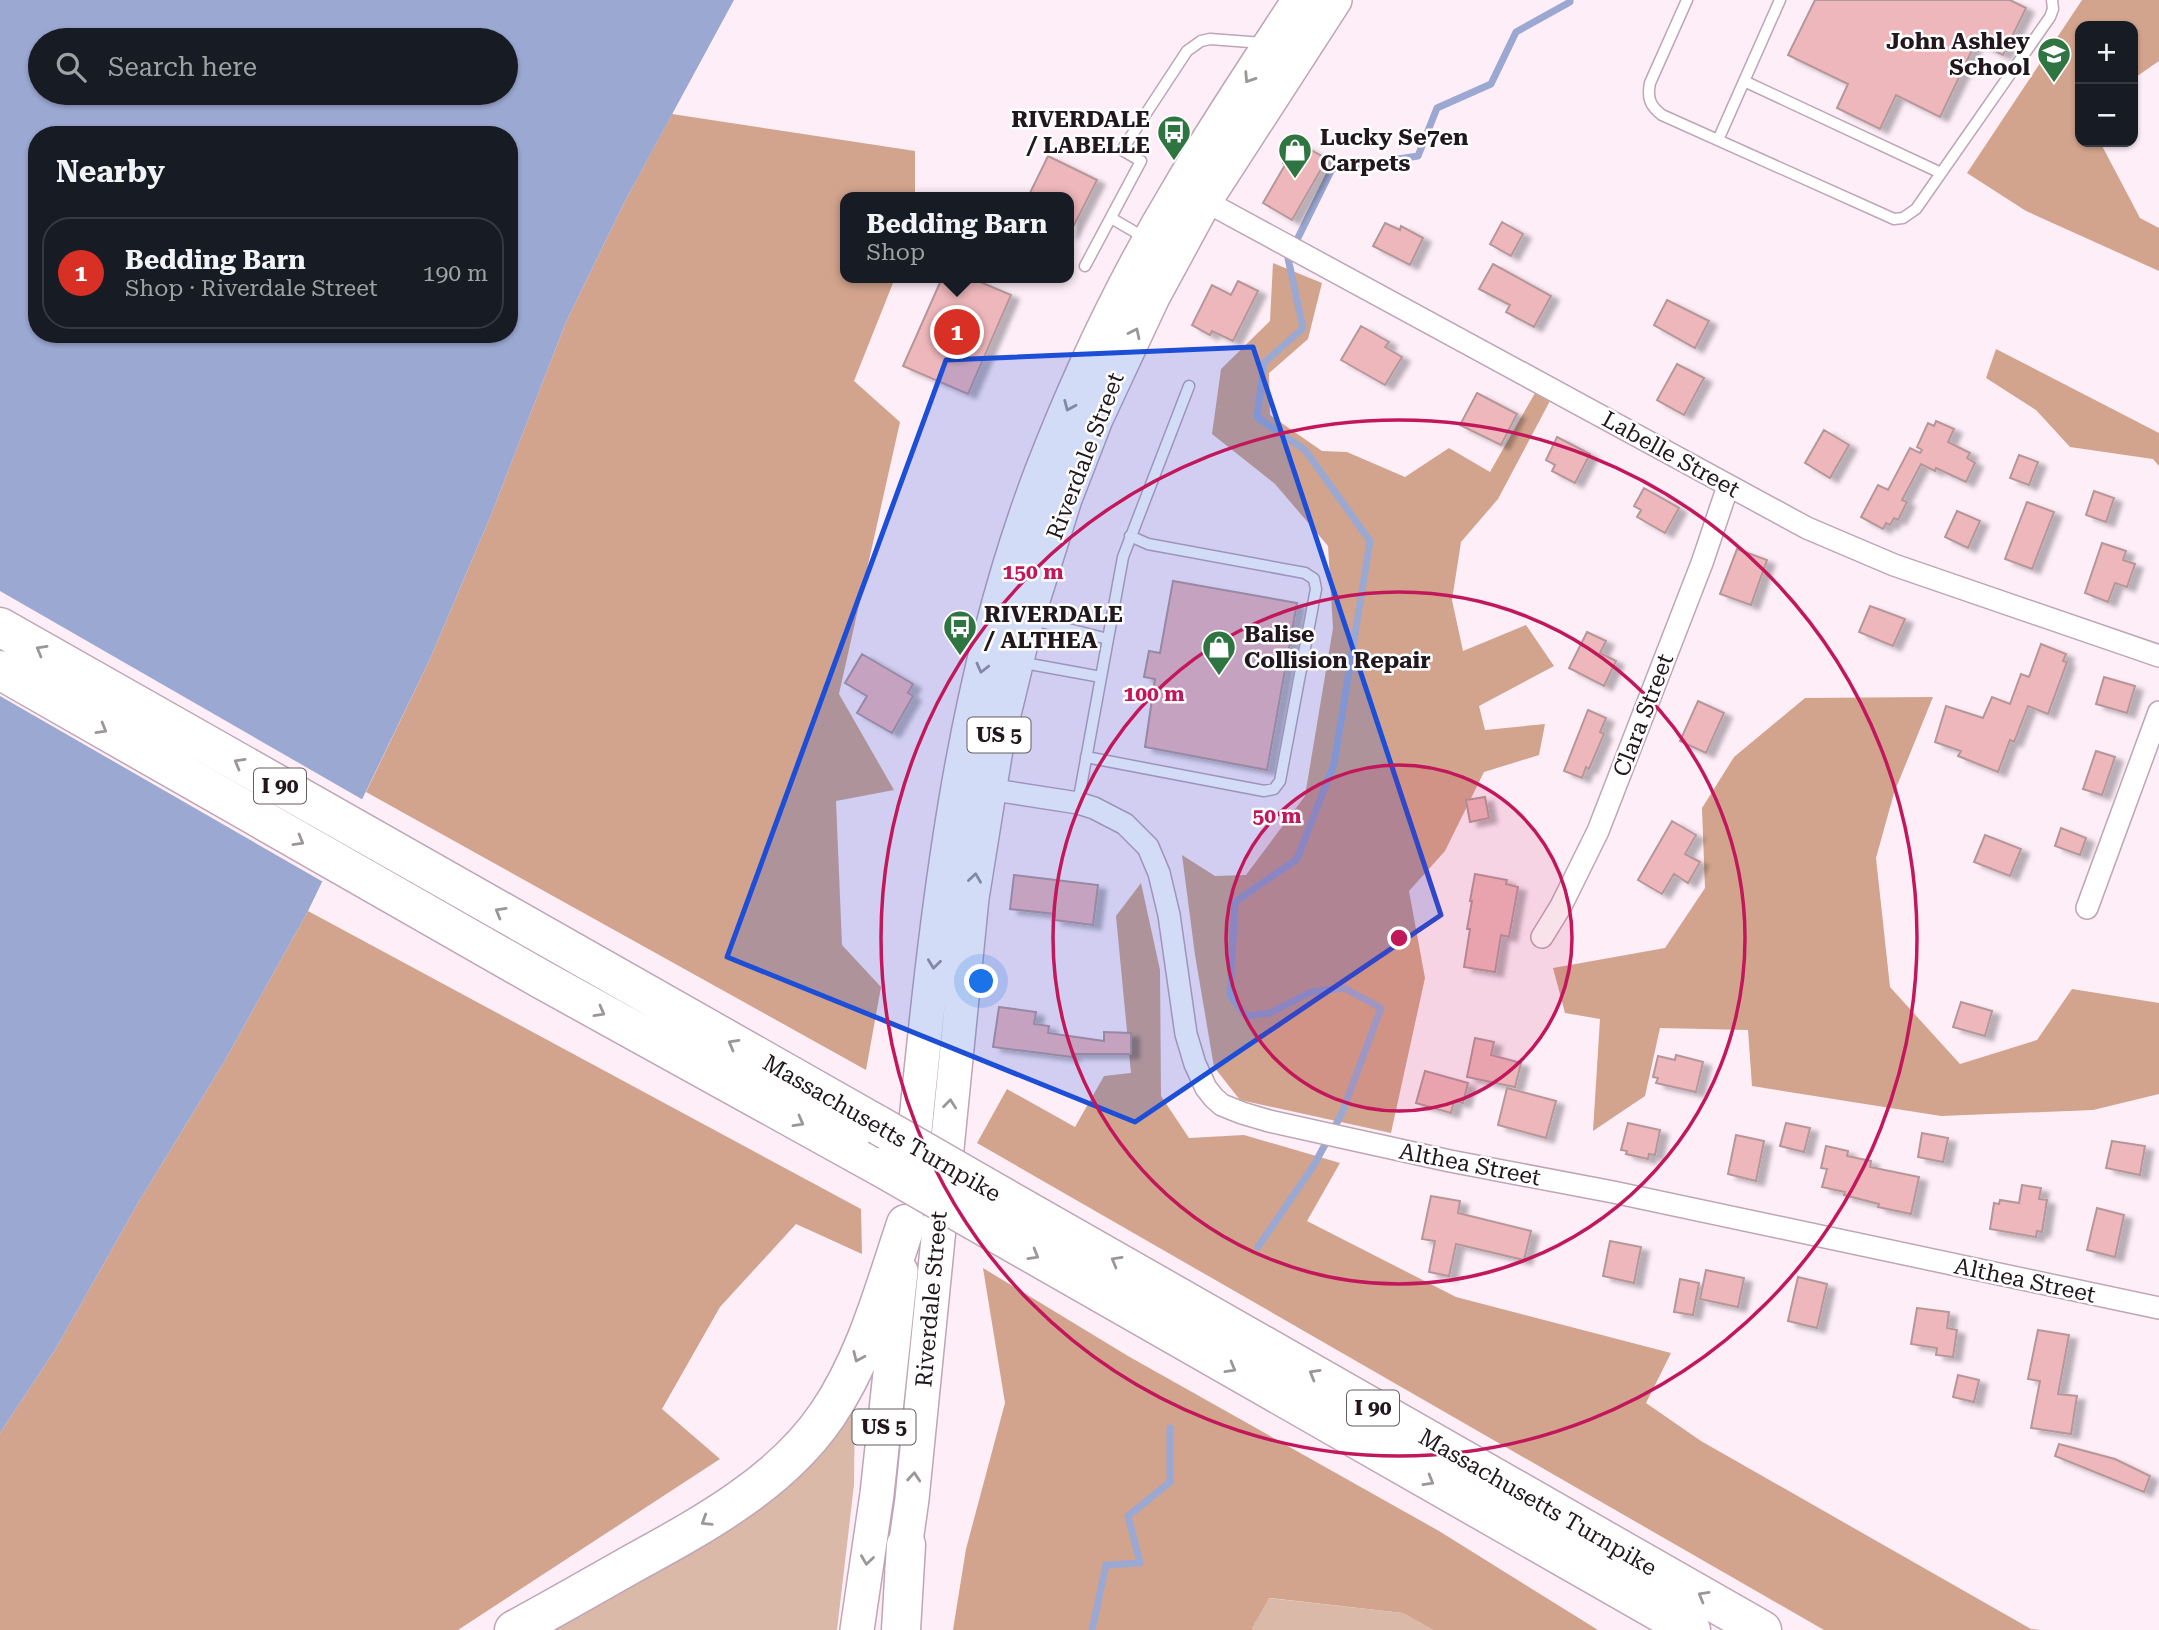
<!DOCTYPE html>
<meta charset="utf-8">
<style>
body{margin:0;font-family:"Roboto Serif",serif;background:#242831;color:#f1f3f6}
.controls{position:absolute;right:21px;top:21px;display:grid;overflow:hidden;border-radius:14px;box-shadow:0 2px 5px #0004}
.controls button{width:63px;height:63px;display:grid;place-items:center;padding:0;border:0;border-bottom:2px solid #363941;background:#171b24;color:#f1f3f6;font:35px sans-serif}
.you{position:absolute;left:982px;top:982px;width:24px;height:24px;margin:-18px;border:5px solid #fff;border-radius:50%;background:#1a73e8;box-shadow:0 0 0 10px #1a73e833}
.badge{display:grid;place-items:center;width:46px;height:46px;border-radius:50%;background:#d93025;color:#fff;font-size:23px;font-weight:700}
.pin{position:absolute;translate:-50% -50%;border:4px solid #fff;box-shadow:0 2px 7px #0006}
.popup{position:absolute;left:840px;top:192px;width:234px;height:91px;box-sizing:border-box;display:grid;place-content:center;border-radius:14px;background:#171b24;filter:drop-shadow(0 2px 5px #0005);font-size:23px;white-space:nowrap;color:#9ea1a6}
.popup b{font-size:26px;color:#f1f3f6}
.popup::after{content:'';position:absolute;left:50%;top:100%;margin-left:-14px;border:14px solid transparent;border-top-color:#171b24}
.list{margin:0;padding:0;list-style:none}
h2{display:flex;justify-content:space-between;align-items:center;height:91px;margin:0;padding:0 28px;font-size:30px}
h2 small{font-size:23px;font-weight:400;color:#9ea1a6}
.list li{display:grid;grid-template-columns:46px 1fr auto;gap:21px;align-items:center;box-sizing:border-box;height:112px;margin:0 14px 14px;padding:0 14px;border:2px solid #363941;border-radius:28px}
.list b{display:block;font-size:26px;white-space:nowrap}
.list p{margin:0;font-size:23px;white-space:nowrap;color:#9ea1a6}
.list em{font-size:23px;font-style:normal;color:#9ea1a6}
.icon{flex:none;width:38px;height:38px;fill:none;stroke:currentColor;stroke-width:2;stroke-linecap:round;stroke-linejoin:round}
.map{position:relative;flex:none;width:2159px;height:1630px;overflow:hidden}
.search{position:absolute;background:#171b24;box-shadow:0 2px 5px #0004;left:28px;top:28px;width:490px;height:77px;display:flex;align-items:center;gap:18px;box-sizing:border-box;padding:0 24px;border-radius:38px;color:#9ea1a6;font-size:26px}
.panel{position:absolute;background:#171b24;box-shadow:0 2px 5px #0004;left:28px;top:126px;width:490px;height:217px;border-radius:28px}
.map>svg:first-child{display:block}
</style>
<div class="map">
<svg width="2159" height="1630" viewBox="0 0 2159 1630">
<defs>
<filter id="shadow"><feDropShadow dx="8" dy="4.5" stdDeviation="2" flood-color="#0004"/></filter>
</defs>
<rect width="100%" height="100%" fill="#feeef8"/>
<path fill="#dab9a9" d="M855,1399L854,1485L837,1630H543Z
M1268,1598L1403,1613L1433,1630H1254L1252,1628Z"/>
<path fill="#d2a48d" d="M2082,0H2159V61L2133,79V26H2080V142H2100L2140,218L2159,228V271L2026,211L1967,173Z
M672,114L915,151V197H845V278H895L854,381L900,422L839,694L894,790L836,801L842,945L881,987L866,1070L366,792L430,659L491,515L566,322L624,203Z
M1273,263L1322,283L1308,339L1269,373L1270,415L1322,451L1347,452L1405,477L1449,448L1490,472L1535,393L1551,399L1498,499L1461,542L1452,600L1463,651L1526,625L1554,666L1479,706L1485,730L1545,724L1539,755L1484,772L1445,851L1409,891L1425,978L1391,1133L1240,1100L1214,1067L1195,955L1182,855L1215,876L1246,875L1305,796L1333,628L1328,546L1275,484L1212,434L1221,369L1270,321Z
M1996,349L2159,433V466L2153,459L2070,447L2036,410L1986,378Z
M1933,697L1894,793L1876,858L1890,987L1960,1064L2037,1040L2072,989L2159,1003V1094L2093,1110L1941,1116L1752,1086L1748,1030L1660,1028L1645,1096L1593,1131L1600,1019L1565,1013L1553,968L1665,948L1705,888L1702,808L1734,757L1805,698Z
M1141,883L1160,970L1161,1096L1189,1138L1244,1135L1340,1163L1307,1221L1456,1297L1671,1353L1646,1403L1701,1441L2031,1629L2040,1630H1824L977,1143L1007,1089L1075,1127L1104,1076L1131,1073L1116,916Z
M308,911L861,1209L862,1254L796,1224L720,1307L662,1409L720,1459L458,1630H0V1433L55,1350L138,1203L224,1062Z
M983,1268L1128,1356L1439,1531L1598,1630H1433L1403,1613L1269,1598L1252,1628L1254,1630H953L966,1549L1005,1403Z"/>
<path fill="#9ba8d2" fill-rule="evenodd" d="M0,0H734L624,203L566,322L491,515L430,659L308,911L224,1062L138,1203L55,1350L0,1433ZM40,40H506V93H40ZM37,135H509V334H37Z"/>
<path fill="#feeef8" d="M0,591L365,801L325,883L0,696Z"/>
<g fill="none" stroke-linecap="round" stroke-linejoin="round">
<path stroke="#9ba8d2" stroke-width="7" d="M1258,1247L1314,1165L1342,1113L1381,1008L1344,988L1311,992L1270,1013L1246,1016L1230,995L1235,902L1297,859L1334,764L1370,541L1305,450L1257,417L1264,363L1303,328L1288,258L1332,169L1418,156L1437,108L1491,84L1516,32L1570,2V0
M1092,1630L1106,1565L1140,1563L1128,1516L1170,1482V1428"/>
</g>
<path fill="#eeb7bb" stroke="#b69799" stroke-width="2" filter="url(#shadow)" d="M1815,0H2010L2026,8L2003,55L1976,42L1940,117L1896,95L1880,129L1837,108L1848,84L1788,55Z
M1302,145L1327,159L1292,220L1263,203L1285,165L1283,163L1292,148Z
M1048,156L1097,180L1069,235V197H1028Z
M1502,222L1523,234L1511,256L1490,244Z
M1385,223L1400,230L1401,226L1423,238L1410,265L1373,246Z
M1493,264L1551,296L1534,327L1506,312L1510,305L1479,289Z
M942,278H971L1011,295L968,394L903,366Z
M1238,281L1258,291L1233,341L1212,331L1210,335L1192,325L1212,285L1231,295Z
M1667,300L1709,321L1695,348L1654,325Z
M1361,326L1389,342L1385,347L1402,357L1385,385L1341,360Z
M1677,364L1704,378L1684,415L1657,400Z
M1477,393L1517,414L1501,445L1460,425Z
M1936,421L1954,429L1948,442L1970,453L1967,458L1975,463L1966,482L1936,468L1935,471L1921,464L1902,500L1907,502L1898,520L1894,518L1890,525L1886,523L1883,529L1861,517L1878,485L1888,490L1910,448L1920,453L1922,450L1917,447L1928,423L1934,426Z
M1824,430L1849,445L1830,478L1805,463Z
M1557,437L1590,454L1575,483L1552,471L1555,465L1546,460Z
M2019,455L2038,462L2029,485L2010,478Z
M1644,488L1679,508L1665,533L1637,517L1641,510L1634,506Z
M2094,491L2114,498L2106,522L2086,515Z
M2027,502L2054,512L2032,569L2005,559Z
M1957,511L1980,521L1968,548L1945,537Z
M2102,543L2126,551L2123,560L2135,564L2127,587L2115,583L2108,602L2085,593Z
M1737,549L1767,560L1751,605L1720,594Z
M1173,581L1297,603L1267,770L1145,747L1155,679L1144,677L1149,651L1160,653Z
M1870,606L1905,619L1893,646L1859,632Z
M1587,632L1606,641L1600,653L1616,661L1604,686L1569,668Z
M2041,644L2066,654L2063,661L2067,662L2048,714L2028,706L2014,742L2010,740L1998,772L1958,756L1961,751L1935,742L1946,706L1983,718L1992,697L2010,704L2021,674L2029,677Z
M862,654L913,684L908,693L913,696L892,733L857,713L867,696L845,683Z
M2104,677L2135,686L2127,713L2096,704Z
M1698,701L1724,713L1706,753L1680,741Z
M1588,710L1606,718L1600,732L1604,734L1589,769L1586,767L1582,778L1564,771Z
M2096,751L2115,757L2102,795L2083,789Z
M1485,797L1489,818L1470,822L1466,800Z
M1672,821L1696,835L1685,854L1700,862L1688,883L1674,874L1662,894L1638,880Z
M2061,828L2086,838L2080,855L2055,846Z
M1985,835L2021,849L2010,876L1974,862Z
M1475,874L1507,880L1506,884L1518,887L1509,937L1501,935L1495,972L1464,967L1470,929H1467L1472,901H1470Z
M1014,875L1098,885L1093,925L1054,920L1055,914L1010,909Z
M1961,1002L1992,1011L1985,1036L1953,1027Z
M999,1007L1036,1012L1034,1024L1049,1026L1048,1033L1104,1041V1032L1131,1033V1054H1073L1072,1057L993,1047Z
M1475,1038L1494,1042L1491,1055L1521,1063L1515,1087L1467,1077Z
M1676,1055L1703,1062L1696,1092L1656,1083L1658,1078L1653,1077L1658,1056L1675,1060Z
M1425,1071L1468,1083L1463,1103L1454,1101L1451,1113L1416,1103Z
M1507,1088L1556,1101L1546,1138L1498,1125Z
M1628,1123L1660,1130L1655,1155L1649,1154L1648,1159L1626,1154L1627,1151L1621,1150Z
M1786,1123L1810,1128L1804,1152L1780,1146Z
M1922,1133L1948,1138L1943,1162L1918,1157Z
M1736,1135L1764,1141L1756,1181L1728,1174Z
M2112,1141L2145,1146L2140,1175L2106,1168Z
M1826,1146L1848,1151L1847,1156L1871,1161L1870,1167L1919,1177L1911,1214L1878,1207L1879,1204L1844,1195L1845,1192L1822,1187L1827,1169L1821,1168Z
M2022,1185L2041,1188L2039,1199L2047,1200L2042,1232L2037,1231L2036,1237L1990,1229L1994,1203L1999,1204L2000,1200L2019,1203Z
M1431,1196L1460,1201L1458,1213L1531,1231L1524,1260L1456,1244L1449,1276L1429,1272L1435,1241L1422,1239Z
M2097,1208L2124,1215L2115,1257L2087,1250Z
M1610,1241L1641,1247L1634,1283L1603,1276Z
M1706,1270L1744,1278L1738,1307L1700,1299Z
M1798,1277L1827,1284L1817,1328L1788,1321Z
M1680,1279L1699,1283L1693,1315L1674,1312Z
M1917,1308L1949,1312L1947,1328L1957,1330L1953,1357L1936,1355L1937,1348L1911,1344Z
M2038,1330L2069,1335L2058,1394L2077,1396L2071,1434L2031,1428L2040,1381L2028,1379Z
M1958,1375L1979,1380L1974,1402L1953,1397Z
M2059,1444L2115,1459L2150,1476L2144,1492L2055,1456Z"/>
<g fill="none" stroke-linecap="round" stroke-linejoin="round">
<g stroke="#bfa5b5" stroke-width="13">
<path id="service" d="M1687,0L1650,83C1647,98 1650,106 1662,115L1894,219L1903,218L1916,209L2050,17L2053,9L2052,0
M1744,81L1941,173
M1718,140L1780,0
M1111,218L1147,239
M1085,266L1141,161L1122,150L1187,51L1201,41L1210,39L1263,43
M1029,619L1108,639
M1019,662L1101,677
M1086,757L1264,791L1274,789L1280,781L1316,589L1314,579L1305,573L1148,544L1130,536
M1078,803L1123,557L1189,386"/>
</g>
<g stroke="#bfa5b5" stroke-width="24">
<path id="minor" d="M1205,201L1807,528L1894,565L2159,656
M988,789L1078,803L1094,808L1125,824L1148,847L1159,873L1169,915L1186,1034L1195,1064L1206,1088L1214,1098L1222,1105L1242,1113L1269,1121L1341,1137L1450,1161L1613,1192L2159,1308
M2087,908L2159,712
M1542,937L1561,906L1598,831L1702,563L1728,486"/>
</g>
<g stroke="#bfa5b5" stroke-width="36">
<path id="primary" d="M911,1169C935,934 956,696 1041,473C1079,374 1126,276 1181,185C1218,122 1259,61 1299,0
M902,1569L912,1499L972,898L997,743L1027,619L1065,499L1096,419L1153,297L1205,201L1335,0
M857,1630L877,1494L901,1271"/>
</g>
<g stroke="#bfa5b5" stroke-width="41">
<path id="motorway" d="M0,627L878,1125
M0,670L541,979L881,1167
M984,1186L1762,1630
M975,1221L1691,1630
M514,1630C553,1609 591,1587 630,1565C701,1526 780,1484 827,1415C866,1358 884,1289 906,1224
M901,1630L906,1545"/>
</g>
<use href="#service" stroke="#fff" stroke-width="10"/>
<use href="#minor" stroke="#fff" stroke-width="21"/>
<use href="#primary" stroke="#fff" stroke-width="33"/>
<use href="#motorway" stroke="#fff" stroke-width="38"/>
<g stroke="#bfa5b5" stroke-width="41" stroke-linecap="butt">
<path id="motorway-bridge" d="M878,1125L984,1186
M881,1167L975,1221"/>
</g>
<use href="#motorway-bridge" stroke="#fff" stroke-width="38"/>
</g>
<defs><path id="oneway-chevron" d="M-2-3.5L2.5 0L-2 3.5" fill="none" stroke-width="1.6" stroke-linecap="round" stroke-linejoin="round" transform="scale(1.75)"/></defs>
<g stroke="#9b9799">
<use href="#oneway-chevron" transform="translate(1249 78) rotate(123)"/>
<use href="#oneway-chevron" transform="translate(1135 333) rotate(-64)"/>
<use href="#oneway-chevron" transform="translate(1069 406) rotate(113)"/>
<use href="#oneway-chevron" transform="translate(41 650) rotate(-150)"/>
<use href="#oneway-chevron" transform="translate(982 668) rotate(104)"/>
<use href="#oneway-chevron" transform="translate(102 729) rotate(30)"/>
<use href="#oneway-chevron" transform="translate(239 763) rotate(-150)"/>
<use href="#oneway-chevron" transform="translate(299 841) rotate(30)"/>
<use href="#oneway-chevron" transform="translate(975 878) rotate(-82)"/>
<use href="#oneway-chevron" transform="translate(500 912) rotate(-150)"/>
<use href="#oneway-chevron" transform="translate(934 964) rotate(97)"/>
<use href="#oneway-chevron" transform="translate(600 1012) rotate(29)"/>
<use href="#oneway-chevron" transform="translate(733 1044) rotate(-151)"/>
<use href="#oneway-chevron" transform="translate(950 1104) rotate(-84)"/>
<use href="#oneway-chevron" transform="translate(799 1122) rotate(29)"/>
<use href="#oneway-chevron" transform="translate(1034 1255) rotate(30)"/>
<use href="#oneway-chevron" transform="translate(1116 1261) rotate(-150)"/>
<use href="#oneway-chevron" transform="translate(858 1357) rotate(114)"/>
<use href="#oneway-chevron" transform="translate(1231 1368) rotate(30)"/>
<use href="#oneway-chevron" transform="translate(1314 1374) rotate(-150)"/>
<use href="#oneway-chevron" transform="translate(914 1477) rotate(-85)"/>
<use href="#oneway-chevron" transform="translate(1429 1481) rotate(30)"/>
<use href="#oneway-chevron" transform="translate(706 1521) rotate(148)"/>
<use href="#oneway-chevron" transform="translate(867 1560) rotate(98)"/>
<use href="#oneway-chevron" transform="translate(1703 1596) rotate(-150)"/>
</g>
<path fill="#1d4ed8" fill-opacity="0.2" stroke="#1d4ed8" stroke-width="5" stroke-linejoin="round" d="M1253,347L1441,915L1135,1122L727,957L946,360Z"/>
<circle cx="1399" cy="938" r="173" fill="#c2185b" fill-opacity=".12"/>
<g fill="none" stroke="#c2185b" stroke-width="3.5">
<circle cx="1399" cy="938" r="173"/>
<circle cx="1399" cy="938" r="346"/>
<circle cx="1399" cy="938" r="518"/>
</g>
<defs>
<g id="school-pin" transform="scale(1.75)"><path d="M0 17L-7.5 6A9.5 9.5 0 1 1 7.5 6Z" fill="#2f7541" stroke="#fff"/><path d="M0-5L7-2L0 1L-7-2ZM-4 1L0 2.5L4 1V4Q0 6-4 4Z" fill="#fff"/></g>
<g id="bus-pin" transform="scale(1.75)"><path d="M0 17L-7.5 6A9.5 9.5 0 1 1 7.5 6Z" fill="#2f7541" stroke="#fff"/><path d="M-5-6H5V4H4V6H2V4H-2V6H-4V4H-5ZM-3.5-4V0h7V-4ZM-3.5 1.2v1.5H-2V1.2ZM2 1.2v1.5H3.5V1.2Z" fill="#fff"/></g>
<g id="shop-pin" transform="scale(1.75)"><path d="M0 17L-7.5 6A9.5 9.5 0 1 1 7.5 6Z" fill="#2f7541" stroke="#fff"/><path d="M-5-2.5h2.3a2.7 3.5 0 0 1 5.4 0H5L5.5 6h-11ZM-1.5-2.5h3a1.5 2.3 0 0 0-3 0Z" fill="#fff"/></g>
</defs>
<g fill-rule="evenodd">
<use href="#school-pin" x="2054" y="54"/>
<use href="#bus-pin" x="1174" y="132"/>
<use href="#shop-pin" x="1295" y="150"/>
<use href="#bus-pin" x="960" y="627"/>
<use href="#shop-pin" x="1219" y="647"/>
</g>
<g text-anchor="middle" stroke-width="5" stroke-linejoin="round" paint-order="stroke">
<g fill="#fff" stroke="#645d61" stroke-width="2">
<rect x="967.5" y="717.5" width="63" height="35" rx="5"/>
<rect x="254" y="768.5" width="52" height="35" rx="5"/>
<rect x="1347" y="1390.5" width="52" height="35" rx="5"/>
<rect x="852.5" y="1409.5" width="63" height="35" rx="5"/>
</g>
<g font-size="21" font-weight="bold" fill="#21171d">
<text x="999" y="742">US 5</text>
<text x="280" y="793">I 90</text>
<text x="1373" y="1415">I 90</text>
<text x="884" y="1434">US 5</text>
</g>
<g font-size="23" font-weight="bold" fill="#21171d" stroke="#fff" text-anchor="start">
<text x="2030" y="49" text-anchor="end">John Ashley<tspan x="2030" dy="26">School</tspan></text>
<text x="1150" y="127" text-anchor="end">RIVERDALE<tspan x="1150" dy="26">/ LABELLE</tspan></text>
<text x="1320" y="145">Lucky Se7en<tspan x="1320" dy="26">Carpets</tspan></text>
<text x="984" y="622">RIVERDALE<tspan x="984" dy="26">/ ALTHEA</tspan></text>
<text x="1244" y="642">Balise<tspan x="1244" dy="26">Collision Repair</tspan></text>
</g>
<g font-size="23" fill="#21171d" stroke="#fff">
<text transform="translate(1671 454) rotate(29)" y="8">Labelle Street</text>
<text transform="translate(1085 456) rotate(-69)" y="8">Riverdale Street</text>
<text transform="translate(1643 715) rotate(-69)" y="8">Clara Street</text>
<text transform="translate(882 1128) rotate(30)" y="8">Massachusetts Turnpike</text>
<text transform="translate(1470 1164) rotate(11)" y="8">Althea Street</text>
<text transform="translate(2025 1280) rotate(12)" y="8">Althea Street</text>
<text transform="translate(931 1299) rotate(-85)" y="8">Riverdale Street</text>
<text transform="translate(1538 1502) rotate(30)" y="8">Massachusetts Turnpike</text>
</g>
</g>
<circle cx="1399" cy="938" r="10" fill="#c2185b" stroke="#fff" stroke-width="3.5"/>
<g font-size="21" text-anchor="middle" font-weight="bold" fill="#c2185b" stroke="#fff" stroke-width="5" stroke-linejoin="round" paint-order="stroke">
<text x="1033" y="579">150 m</text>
<text x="1154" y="701">100 m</text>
<text x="1277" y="823">50 m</text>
</g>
</svg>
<div class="controls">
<button>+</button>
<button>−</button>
</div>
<div class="you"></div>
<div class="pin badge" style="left:957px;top:332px">1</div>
<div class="popup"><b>Bedding Barn</b>Shop</div>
<div class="search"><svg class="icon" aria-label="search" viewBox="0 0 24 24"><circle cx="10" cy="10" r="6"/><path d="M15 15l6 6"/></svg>Search here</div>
<section class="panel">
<h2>Nearby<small></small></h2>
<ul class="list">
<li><span class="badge">1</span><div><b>Bedding Barn</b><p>Shop · Riverdale Street</p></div><em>190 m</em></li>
</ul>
</section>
</div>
